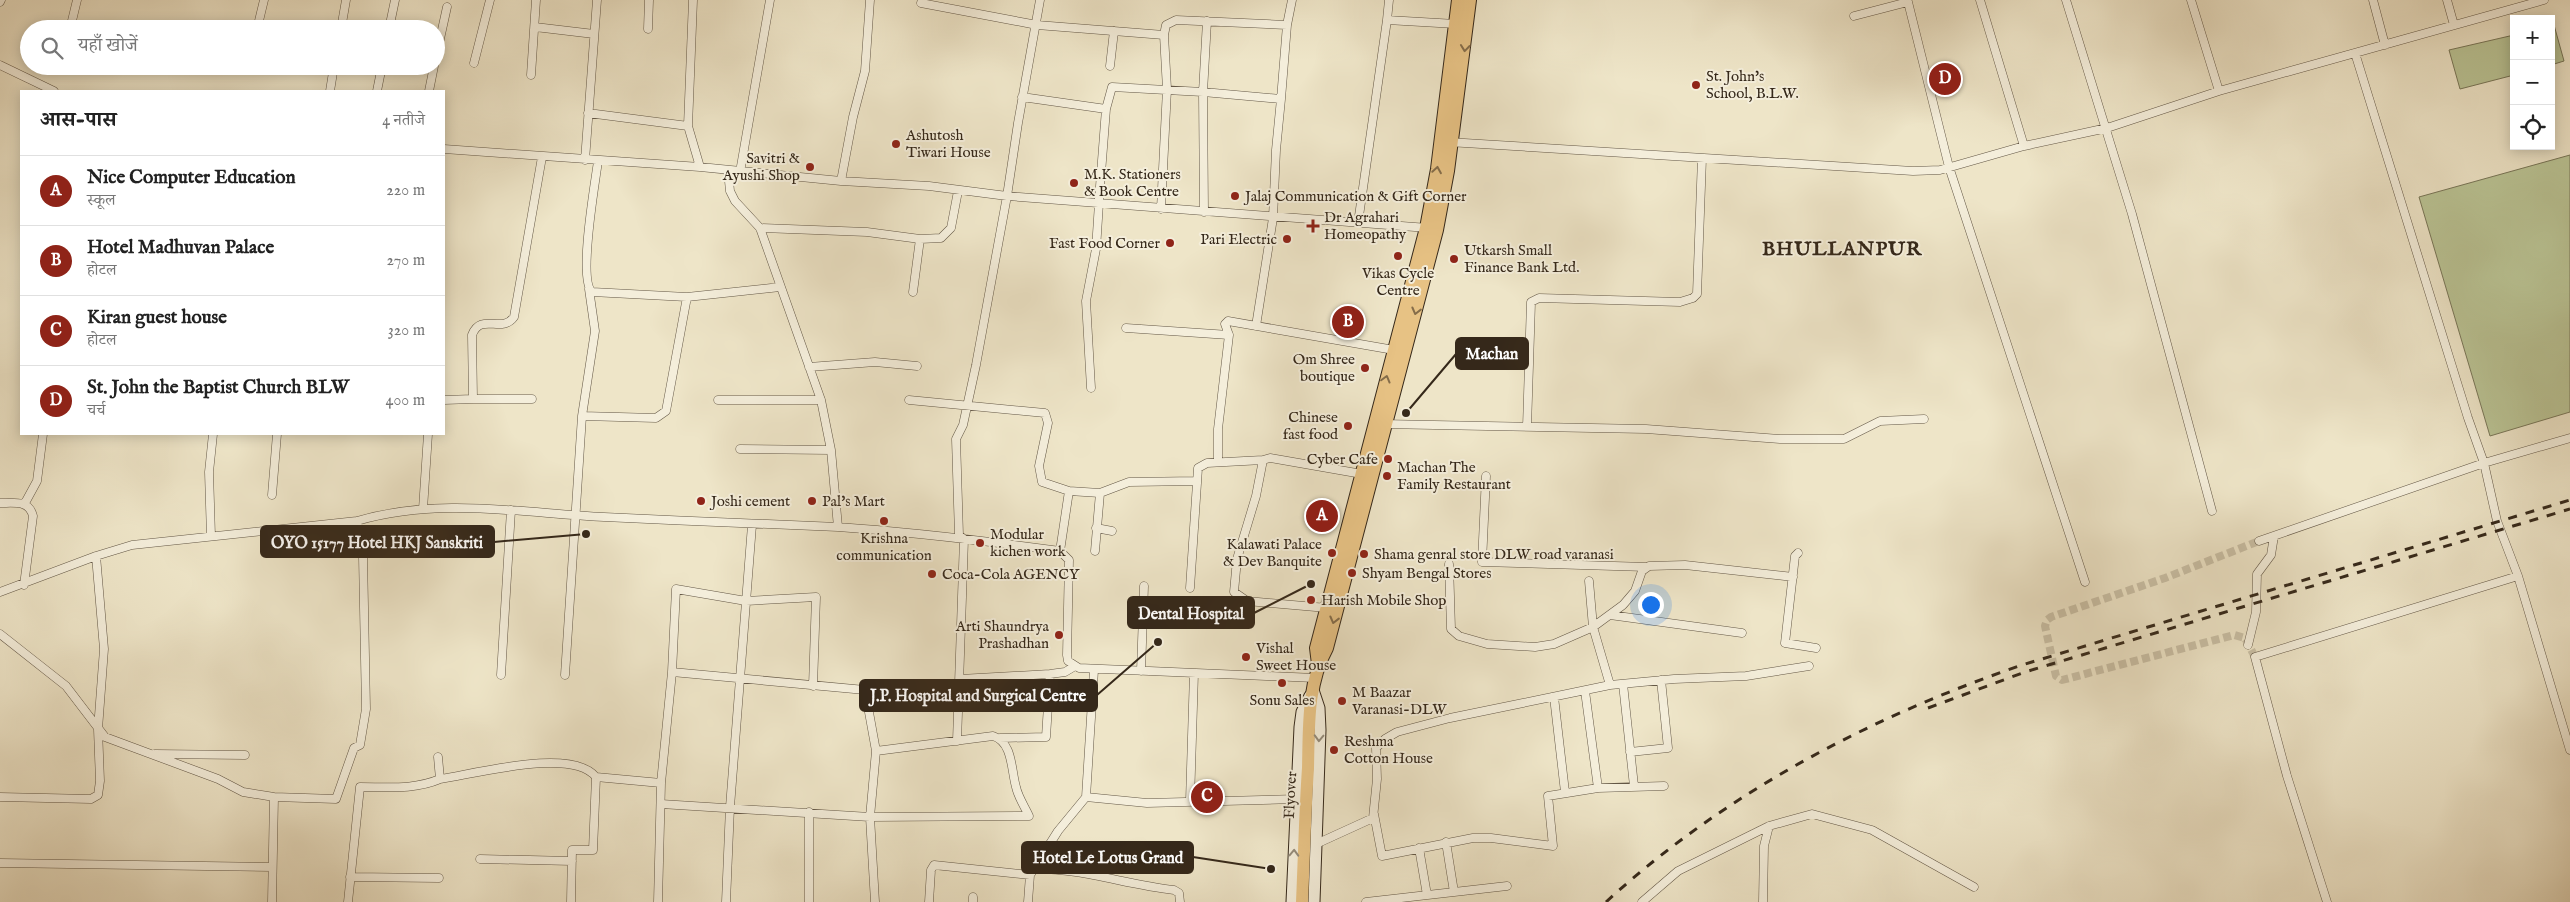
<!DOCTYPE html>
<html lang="hi">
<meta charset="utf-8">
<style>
body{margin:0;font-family:"IM FELL English","Noto Serif Devanagari",serif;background:#f2f2f2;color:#222}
.controls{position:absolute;right:15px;top:15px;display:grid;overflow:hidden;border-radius:0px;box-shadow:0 2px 12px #0003}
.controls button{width:45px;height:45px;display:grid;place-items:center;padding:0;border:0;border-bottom:1px solid #e0e0e0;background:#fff;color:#222;font:25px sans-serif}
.you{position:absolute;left:1650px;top:604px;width:18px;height:18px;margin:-12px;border:4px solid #fff;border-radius:50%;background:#1a73e8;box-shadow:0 0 0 8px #1a73e833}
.badge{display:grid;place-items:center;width:32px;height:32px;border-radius:50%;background:#8f2418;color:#fff;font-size:16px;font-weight:700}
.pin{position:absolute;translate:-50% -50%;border:2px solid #fff;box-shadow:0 1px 5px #0006}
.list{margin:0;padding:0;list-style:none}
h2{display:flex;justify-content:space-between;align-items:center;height:65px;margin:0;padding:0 20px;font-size:21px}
h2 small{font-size:16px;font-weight:400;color:#767676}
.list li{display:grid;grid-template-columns:32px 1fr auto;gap:15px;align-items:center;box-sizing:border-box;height:70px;padding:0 20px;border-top:1px solid #e0e0e0}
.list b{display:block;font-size:19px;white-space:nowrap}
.list p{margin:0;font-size:16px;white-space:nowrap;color:#767676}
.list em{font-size:16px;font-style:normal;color:#767676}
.icon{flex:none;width:28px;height:28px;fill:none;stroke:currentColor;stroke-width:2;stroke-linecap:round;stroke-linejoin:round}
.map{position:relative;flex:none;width:2570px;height:902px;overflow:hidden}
.search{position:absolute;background:#fff;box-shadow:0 2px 12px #0003;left:20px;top:20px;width:425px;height:55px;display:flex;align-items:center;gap:12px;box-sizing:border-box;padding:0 18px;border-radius:28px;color:#767676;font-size:19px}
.panel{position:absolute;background:#fff;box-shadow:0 2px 12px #0003;left:20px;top:90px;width:425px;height:345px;border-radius:0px}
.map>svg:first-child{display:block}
</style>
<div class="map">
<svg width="2570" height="902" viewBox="0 0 2570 902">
<rect width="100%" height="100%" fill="#eee5c8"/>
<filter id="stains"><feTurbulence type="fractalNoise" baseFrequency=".004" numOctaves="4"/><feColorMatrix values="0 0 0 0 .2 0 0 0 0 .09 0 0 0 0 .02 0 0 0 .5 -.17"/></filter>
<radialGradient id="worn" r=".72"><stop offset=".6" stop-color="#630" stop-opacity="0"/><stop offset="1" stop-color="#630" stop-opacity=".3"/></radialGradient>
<path fill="#bac495" stroke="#787658" d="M2554,25L2564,61L2551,65V26Z
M2514,35V75L2460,89L2449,50Z
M2570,155V412L2490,436L2419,197Z"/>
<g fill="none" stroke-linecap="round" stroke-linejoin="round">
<path stroke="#c9bfa5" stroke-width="8" stroke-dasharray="8 4" stroke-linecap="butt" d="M2255,657L2245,638L2234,635L2062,680L2056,676L2045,626L2047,620L2051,617L2165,578L2259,541"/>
<g stroke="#635746" stroke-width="9">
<path id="street" d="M693,0L688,126L700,167
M1389,0L1387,20L1456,24
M1980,0L2024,146
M2066,0L2132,214L2212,511
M2191,0L2219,91
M2373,0L2385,45
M2447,0L2454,25
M0,2L1,0
M921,3L1037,25L1164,35
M1854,16L1908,2L1949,167L2085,582
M535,27L594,34
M70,29L77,0
M257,29L264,0
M341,29L346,0
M389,29L395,0
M648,29L649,0
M2355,53L2468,418L2484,463L2570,438
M436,57L447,7
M474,63L490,0
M0,65L54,91
M1110,66L1114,31
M531,75L536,0
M330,91L334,66
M377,91L382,66
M429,91L434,66
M1022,97L1106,109L1112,87L1203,92L1281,99L1276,150L1273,218L1256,326
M1281,99L1287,25
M588,113L688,126
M1448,142L1913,171L1940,170L2024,146L2107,128L2219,91L2544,0
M444,149L700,167L841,181L929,186L1007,196L1428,228
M585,160L597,0
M598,161C595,184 578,279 592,292L687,297
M728,171L730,191L735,201L760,228L821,400L831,450L838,527
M740,172L770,0
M841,181L853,117L865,71L870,0
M1099,199L1106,109
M1161,209L1167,89L1164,35L1166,25L1176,20L1287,25L1292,0
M1204,212L1203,92L1207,21
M1358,223L1387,20
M760,228L867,232L920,239L941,238L951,228L958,191
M913,292L920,239
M1126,328L1229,335L1225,324L1228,321L1394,350
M809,367L875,362L917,366
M1091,388L1086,301L1096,249L1099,203
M473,399H532
M444,400L473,399L472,335C481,312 502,334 514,317L542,157
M718,400H821
M909,400L1045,413L1048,423L1039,466L1042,482L1069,491L1060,551
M582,416L595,331L589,289
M1382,424L1646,429L1780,439H1844L1880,421L1924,419
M1527,427L1531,302L1539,298L1680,302L1693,298L1697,294L1702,158
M740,449L831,450
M1218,462V429L1229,335
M1486,476L1482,562L1647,567
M1069,491L1100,493L1129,482L1197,481
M272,495L277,434
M0,503C15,503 29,500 33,516L24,585
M25,503L37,481L43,434
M423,509L428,434
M1096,528L1112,531
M211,536L209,472L213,434
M2259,541L2484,463L2497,521L2518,576L2570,750
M1095,551L1100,493
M1798,553L1795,556L1785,643L1816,648
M1449,564L1451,629L1459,636L1487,644L1535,647L1554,644L1593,627L1623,605L1635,591L1642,571L1649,566L1685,565L1793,577
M1589,581L1593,627L1610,685
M1190,588L1198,468L1207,463L1263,460
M0,592L96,556L132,545L357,521C439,497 522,513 604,517C682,521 761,523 838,527C912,532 986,541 1060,551L1069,560L1067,655L1068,661L1079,668L1315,678
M1327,608L1247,601L1234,592L1237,559L1256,496L1263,460L1270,458L1362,474
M1610,615L1742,633
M0,634L66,686L105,737L218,779L243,792L274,797L336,799L354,748L360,745L366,709L363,556L357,521
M2248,645L2256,612L2257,574L2271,555L2274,536
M1141,671L1144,586
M672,672L676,589L746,601L816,597L813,686
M501,675L511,510
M565,675L582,416L656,418L666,411L687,297L780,287
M960,679L1050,674L1065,672L1075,666
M1623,684L1634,786
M865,690L980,691
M1585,691L1598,788
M1554,697L1565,792
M1000,738L1046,737L1050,674
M957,741L964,539L959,535L956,439L963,425L976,365L1007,196L1018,123L1040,0
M1630,752L1668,748L1661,680
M155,754L245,755
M440,779C475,774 572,747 596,777
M0,797L91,799L98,795L100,781L98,729L104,649L96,556
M1086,797L1147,803L1297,799
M1190,801L1194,673
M661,804L870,817L1029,816C1025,807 1018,797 1016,787C1011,770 1013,742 993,736L876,751
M1374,814L1382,856L1473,838H1491L1553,846L1548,796L1598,788L1664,786
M1446,842L1454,892
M1316,844L1373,818L1377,779L1376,748L1385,739L1397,732L1450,718L1610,685L1674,679L1746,676L1809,666
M1419,848L1427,895
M480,859L572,861
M0,863L272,867
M1034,869C1081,868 1127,885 1174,890L1179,893L1180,902
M350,877L439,878
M272,902L274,797
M348,902L360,787C388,787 414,790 440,779L438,757
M571,902L572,850H593L596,777L661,783
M658,902L661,783L672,672L865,690L876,751L870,817L875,902
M726,902L730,807L752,525
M809,902V812
M929,902L931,870L934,865L1030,875
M973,902V897
M1028,902L1030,875L1034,869L1058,831L1086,797L1094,670
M1366,902L1507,886
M1642,902L1678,871L1769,826L1812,814L1872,830L1974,887
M1763,902L1764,846L1769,826
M2327,902L2287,776L2255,657L2518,576"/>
</g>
<g stroke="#35281a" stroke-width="13">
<path id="secondary" d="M1313,690L1319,708L1320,730L1314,902
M1292,902L1300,727L1302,712L1310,696"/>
</g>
<g stroke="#35281a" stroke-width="14">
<path id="primary" d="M1318,664L1316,648L1426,228L1437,169L1458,0
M1302,902C1304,857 1305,812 1308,768C1309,727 1307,684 1327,648L1437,230L1448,171L1470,0"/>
</g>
<use href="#street" stroke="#f4eedb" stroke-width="8"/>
<use href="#secondary" stroke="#f4eedb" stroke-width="11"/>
<use href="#primary" stroke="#e7c284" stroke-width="12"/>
<path stroke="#35281a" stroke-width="3" stroke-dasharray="9 9" stroke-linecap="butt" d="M1928,708L2025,672L2570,509
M1606,902C1725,793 1870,717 2022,665L2570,500"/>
</g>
<defs><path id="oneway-chevron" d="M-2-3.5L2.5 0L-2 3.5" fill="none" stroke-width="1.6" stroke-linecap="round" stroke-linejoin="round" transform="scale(1.25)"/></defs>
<g stroke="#856d4a">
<use href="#oneway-chevron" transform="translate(1465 48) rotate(96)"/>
<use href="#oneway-chevron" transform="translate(1437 170) rotate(-81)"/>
<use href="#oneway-chevron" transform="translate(1416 311) rotate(104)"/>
<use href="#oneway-chevron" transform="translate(1386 379) rotate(-75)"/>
<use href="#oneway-chevron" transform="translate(1334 620) rotate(104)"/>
</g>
<g stroke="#948b7a">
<use href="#oneway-chevron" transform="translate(1319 738) rotate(92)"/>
<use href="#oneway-chevron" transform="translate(1294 853) rotate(-88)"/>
</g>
<g fill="#8f2418" stroke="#f4eedb" stroke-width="2">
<circle cx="1696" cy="85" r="5"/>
<circle cx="896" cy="144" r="5"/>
<circle cx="810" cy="167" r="5"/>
<circle cx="1074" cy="183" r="5"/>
<circle cx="1235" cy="196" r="5"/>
<path d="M1310.5 218.5h5v5h5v5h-5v5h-5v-5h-5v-5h5z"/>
<circle cx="1287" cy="239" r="5"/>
<circle cx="1170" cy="243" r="5"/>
<circle cx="1398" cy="256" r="5"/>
<circle cx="1454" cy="259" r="5"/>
<circle cx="1365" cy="368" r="5"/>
<circle cx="1348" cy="426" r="5"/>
<circle cx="1388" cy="459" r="5"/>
<circle cx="1387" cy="476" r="5"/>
<circle cx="701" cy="501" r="5"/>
<circle cx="812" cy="501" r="5"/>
<circle cx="884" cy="521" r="5"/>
<circle cx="980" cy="543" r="5"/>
<circle cx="1332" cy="553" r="5"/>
<circle cx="1364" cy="554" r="5"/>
<circle cx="1352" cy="573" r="5"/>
<circle cx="932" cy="574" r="5"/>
<circle cx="1311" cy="600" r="5"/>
<circle cx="1059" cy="635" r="5"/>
<circle cx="1246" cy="657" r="5"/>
<circle cx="1282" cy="683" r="5"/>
<circle cx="1342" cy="701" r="5"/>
<circle cx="1334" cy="750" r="5"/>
</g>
<g text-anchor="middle" stroke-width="4" stroke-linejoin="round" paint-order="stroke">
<g font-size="15" fill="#35281a" stroke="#f4eedb" text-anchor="start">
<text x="1706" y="81">St. John's<tspan x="1706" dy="17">School, B.L.W.</tspan></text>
<text x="906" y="140">Ashutosh<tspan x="906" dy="17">Tiwari House</tspan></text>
<text x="800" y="163" text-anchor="end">Savitri &amp;<tspan x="800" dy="17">Ayushi Shop</tspan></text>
<text x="1084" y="179">M.K. Stationers<tspan x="1084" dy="17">&amp; Book Centre</tspan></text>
<text x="1245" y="201">Jalaj Communication &amp; Gift Corner</text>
<text x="1324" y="222">Dr Agrahari<tspan x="1324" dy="17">Homeopathy</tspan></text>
<text x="1277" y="244" text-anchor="end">Pari Electric</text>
<text x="1160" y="248" text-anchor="end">Fast Food Corner</text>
<text x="1464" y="255">Utkarsh Small<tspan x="1464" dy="17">Finance Bank Ltd.</tspan></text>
<text x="1398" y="278" text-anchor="middle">Vikas Cycle<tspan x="1398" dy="17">Centre</tspan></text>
<text x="1355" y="364" text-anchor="end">Om Shree<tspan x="1355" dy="17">boutique</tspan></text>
<text x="1338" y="422" text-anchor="end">Chinese<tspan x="1338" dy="17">fast food</tspan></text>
<text x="1378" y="464" text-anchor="end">Cyber Cafe</text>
<text x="1397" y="472">Machan The<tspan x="1397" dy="17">Family Restaurant</tspan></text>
<text x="711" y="506">Joshi cement</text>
<text x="822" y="506">Pal's Mart</text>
<text x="990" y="539">Modular<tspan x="990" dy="17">kichen work</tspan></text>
<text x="884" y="543" text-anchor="middle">Krishna<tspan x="884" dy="17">communication</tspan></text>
<text x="1322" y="549" text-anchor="end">Kalawati Palace<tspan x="1322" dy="17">&amp; Dev Banquite</tspan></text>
<text x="1374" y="559">Shama genral store DLW road varanasi</text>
<text x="1362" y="578">Shyam Bengal Stores</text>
<text x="942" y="579">Coca-Cola AGENCY</text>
<text x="1321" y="605">Harish Mobile Shop</text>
<text x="1049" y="631" text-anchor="end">Arti Shaundrya<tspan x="1049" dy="17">Prashadhan</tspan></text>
<text x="1256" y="653">Vishal<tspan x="1256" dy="17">Sweet House</tspan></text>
<text x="1352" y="697">M Baazar<tspan x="1352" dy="17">Varanasi-DLW</tspan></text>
<text x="1282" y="705" text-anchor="middle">Sonu Sales</text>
<text x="1344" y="746">Reshma<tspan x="1344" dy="17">Cotton House</tspan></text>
</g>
<g font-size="15" fill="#35281a" stroke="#f4eedb">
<text transform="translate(1290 795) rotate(-87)" y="5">Flyover</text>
</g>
<g font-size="20" font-weight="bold" letter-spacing="1" fill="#35281a" stroke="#f4eedb">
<text x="1842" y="255">BHULLANPUR</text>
</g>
</g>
<path fill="none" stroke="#35281a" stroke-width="2" d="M1406 413L1456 354M586 534L494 542M1311 584L1254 613M1158 642L1097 695M1271 869L1193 857"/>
<g fill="#35281a" stroke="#f4eedb" stroke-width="2">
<circle cx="1406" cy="413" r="5"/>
<circle cx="586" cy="534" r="5"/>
<circle cx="1311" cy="584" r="5"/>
<circle cx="1158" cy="642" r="5"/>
<circle cx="1271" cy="869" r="5"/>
</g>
<g fill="#35281a" stroke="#35281a" stroke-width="2">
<rect x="1456" y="338" width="72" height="31" rx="5"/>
<rect x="261" y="526" width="233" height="31" rx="5"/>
<rect x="1128" y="597" width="126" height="31" rx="5"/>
<rect x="860" y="680" width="237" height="31" rx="5"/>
<rect x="1022" y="842" width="171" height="31" rx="5"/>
</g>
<g font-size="16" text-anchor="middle" font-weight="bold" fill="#fff">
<text x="1492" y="359">Machan</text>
<text x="377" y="548">OYO 15177 Hotel HKJ Sanskriti</text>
<text x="1191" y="619">Dental Hospital</text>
<text x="978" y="701">J.P. Hospital and Surgical Centre</text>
<text x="1108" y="863">Hotel Le Lotus Grand</text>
</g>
<rect width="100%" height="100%" filter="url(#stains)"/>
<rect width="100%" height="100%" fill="url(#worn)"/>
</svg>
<div class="controls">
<button>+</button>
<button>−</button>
<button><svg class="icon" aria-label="locate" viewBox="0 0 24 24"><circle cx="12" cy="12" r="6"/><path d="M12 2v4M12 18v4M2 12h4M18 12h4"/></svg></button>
</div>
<div class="you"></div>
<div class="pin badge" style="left:1322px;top:516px">A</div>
<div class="pin badge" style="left:1348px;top:322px">B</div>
<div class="pin badge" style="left:1207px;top:797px">C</div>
<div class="pin badge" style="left:1945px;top:79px">D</div>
<div class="search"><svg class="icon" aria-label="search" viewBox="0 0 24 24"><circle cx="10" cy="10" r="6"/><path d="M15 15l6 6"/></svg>यहाँ खोजें</div>
<section class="panel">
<h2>आस-पास<small>4 नतीजे</small></h2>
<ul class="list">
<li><span class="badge">A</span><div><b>Nice Computer Education</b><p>स्कूल</p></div><em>220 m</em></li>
<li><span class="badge">B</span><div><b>Hotel Madhuvan Palace</b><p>होटल</p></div><em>270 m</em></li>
<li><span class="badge">C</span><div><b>Kiran guest house</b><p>होटल</p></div><em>320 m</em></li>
<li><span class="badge">D</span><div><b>St. John the Baptist Church BLW</b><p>चर्च</p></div><em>400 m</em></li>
</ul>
</section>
</div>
